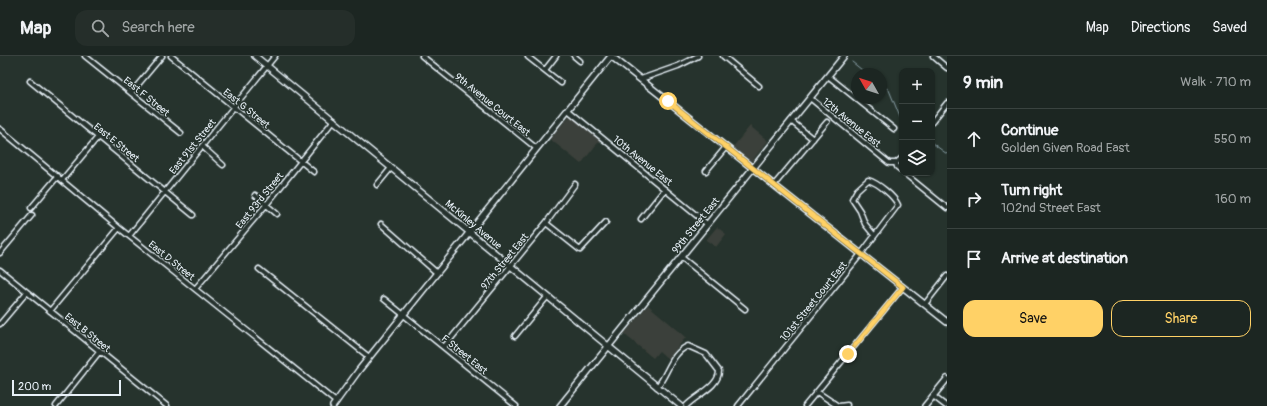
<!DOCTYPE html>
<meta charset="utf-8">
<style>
body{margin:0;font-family:Pangolin,sans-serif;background:#252e2a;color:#f1f3f6}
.controls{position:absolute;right:12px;top:12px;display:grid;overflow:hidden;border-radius:8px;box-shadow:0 1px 3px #0004}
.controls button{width:36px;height:36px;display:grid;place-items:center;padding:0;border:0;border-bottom:1px solid #3a4340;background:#1c2622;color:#f1f3f6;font:20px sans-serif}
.compass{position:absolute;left:851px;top:12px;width:36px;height:36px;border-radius:50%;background:#1c2622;box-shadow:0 1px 3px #0004;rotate:309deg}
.scale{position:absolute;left:12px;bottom:10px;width:109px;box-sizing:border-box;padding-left:4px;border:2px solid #e8f1f8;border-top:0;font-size:11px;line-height:14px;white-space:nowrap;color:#e8f1f8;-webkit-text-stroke:3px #26332d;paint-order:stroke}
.stop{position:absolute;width:12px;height:12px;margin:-9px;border:3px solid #ffd166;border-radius:50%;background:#fff}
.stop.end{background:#ffd166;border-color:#fff;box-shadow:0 1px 4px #0008}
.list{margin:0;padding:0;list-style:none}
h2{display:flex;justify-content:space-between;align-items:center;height:52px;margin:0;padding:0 16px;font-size:17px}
h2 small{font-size:13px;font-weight:400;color:#a0a5a5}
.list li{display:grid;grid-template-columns:26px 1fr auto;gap:12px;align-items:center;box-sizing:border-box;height:60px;padding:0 16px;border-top:1px solid #3a4340}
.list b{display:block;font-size:15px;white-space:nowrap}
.list p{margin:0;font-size:13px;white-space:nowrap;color:#a0a5a5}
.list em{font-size:13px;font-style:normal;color:#a0a5a5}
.actions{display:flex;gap:8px;padding:12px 16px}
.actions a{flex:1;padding:9px 0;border:1px solid #ffd166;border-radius:12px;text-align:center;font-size:14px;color:#ffd166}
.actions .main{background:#ffd166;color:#111}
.icon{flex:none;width:22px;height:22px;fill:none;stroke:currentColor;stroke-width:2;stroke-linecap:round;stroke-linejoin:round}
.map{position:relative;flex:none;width:947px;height:350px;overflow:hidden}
header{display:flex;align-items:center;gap:24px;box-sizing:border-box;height:56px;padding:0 20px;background:#1c2622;border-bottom:1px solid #3a4340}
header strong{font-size:19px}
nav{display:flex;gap:22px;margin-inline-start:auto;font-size:14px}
.search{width:280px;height:36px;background:#252e2a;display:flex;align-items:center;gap:10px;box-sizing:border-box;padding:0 14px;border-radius:12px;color:#a0a5a5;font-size:15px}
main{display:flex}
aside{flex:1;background:#1c2622}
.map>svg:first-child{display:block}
</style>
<header>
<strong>Map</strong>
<div class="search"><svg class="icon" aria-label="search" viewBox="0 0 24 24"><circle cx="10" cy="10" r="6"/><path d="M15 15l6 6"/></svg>Search here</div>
<nav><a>Map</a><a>Directions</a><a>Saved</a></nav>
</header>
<main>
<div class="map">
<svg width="947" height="350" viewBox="0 0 947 350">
<rect width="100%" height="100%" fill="#26332d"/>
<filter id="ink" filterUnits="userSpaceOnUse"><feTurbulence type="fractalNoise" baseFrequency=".025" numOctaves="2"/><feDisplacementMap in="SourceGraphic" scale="8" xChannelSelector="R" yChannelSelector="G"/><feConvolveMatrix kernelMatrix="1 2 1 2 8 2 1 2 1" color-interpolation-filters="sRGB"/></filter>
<g filter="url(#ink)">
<path fill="#3b403a" d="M570,59L600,84L581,108L550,83Z
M750,70L768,85L751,106L733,91Z
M717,171L726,178L716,191L706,184Z
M648,249L686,281L668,303L659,295L653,302L624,278Z"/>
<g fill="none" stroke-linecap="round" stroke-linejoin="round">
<path stroke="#8aa0a8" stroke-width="1" d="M852,6L867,18
M881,28L889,34L902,66
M932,87L947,98"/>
<g stroke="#e8f1f8" stroke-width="7">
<path id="minor" d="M85,0L181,77
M171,0L314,116
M422,0L536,92
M574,0L580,5
M723,0L759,30
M933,0L947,12
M528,1L561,27
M545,14L556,0
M828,20L894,73
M641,23L678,10L698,0
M30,25L193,159
M131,37L162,0
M810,42L889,107H896
M568,54L707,168
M791,65L813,83
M932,66L947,47
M0,73L119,172L336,346
M202,90L223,109
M896,107L897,111L902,115
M896,107L902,102
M706,115L726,91
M904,117L947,152
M62,124L98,81
M377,129L391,112
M774,129L827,66
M255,139L277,158
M31,152L58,120
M641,163L665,133
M546,167L580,194L606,166
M381,168L437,217
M129,180L275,0
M0,197L32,159
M681,201L745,253
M259,213L369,301
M0,214L167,350
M195,233L266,149L334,64
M384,243L516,350
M925,248L947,220
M50,255L119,172
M0,268L27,236
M515,280L547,241
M444,291L546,167L575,128
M657,331C668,318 671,297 688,290L706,298L719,315C719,331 696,339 686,350
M817,336L838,350
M933,340L946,350
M56,350L100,295
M738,350L861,198L898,149C894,140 878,127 868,124L857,134L852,143L860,155L865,168L874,179
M805,350L903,231
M839,350L847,349"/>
</g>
<g stroke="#e8f1f8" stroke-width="8">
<path id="tertiary" d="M255,0L681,350
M611,0L947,266
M333,350L359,314L611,0
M560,350L844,0
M925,350L947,323"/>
</g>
<use href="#minor" stroke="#26332d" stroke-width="4"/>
<use href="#tertiary" stroke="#26332d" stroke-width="5"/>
</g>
</g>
<g fill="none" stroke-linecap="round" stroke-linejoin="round" filter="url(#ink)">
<path stroke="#ffd166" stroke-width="5" d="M668,45L903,231L848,298"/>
</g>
<g text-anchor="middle" stroke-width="3" stroke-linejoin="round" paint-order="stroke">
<g font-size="10" fill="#e8f1f8" stroke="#26332d">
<text transform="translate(147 40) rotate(39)" y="4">East F Street</text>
<text transform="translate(493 48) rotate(39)" y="4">9th Avenue Court East</text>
<text transform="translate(247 52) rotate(39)" y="4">East G Street</text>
<text transform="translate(852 66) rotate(39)" y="4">12th Avenue East</text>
<text transform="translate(117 86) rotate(39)" y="4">East E Street</text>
<text transform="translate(192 90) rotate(-51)" y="4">East 91st Street</text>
<text transform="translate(643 104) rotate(39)" y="4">10th Avenue East</text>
<text transform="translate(259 144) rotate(-51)" y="4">East 93rd Street</text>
<text transform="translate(474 168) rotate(40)" y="4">McKinley Avenue</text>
<text transform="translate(695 169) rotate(-51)" y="4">99th Street East</text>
<text transform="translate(172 204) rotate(39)" y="4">East D Street</text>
<text transform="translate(504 205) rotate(-51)" y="4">97th Street East</text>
<text transform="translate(813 245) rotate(-51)" y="4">101st Street Court East</text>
<text transform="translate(88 276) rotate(39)" y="4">East B Street</text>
<text transform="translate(465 298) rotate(39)" y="4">F Street East</text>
</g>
</g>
</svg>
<div class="controls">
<button>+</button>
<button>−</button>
<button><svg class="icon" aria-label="layers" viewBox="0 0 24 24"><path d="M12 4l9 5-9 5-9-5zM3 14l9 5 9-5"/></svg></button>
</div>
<svg class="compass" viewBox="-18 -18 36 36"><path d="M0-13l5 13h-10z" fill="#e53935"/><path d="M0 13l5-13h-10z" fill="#a0a5a5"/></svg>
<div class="scale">200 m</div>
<div class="stop" style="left:668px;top:45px"></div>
<div class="stop end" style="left:848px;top:298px"></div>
</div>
<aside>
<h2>9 min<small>Walk · 710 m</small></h2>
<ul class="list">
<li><svg class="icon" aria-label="ahead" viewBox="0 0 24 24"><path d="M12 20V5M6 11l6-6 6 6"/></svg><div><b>Continue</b><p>Golden Given Road East</p></div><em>550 m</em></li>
<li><svg class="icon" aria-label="right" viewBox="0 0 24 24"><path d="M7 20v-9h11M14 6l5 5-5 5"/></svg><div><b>Turn right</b><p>102nd Street East</p></div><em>160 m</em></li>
<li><svg class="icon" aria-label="arrive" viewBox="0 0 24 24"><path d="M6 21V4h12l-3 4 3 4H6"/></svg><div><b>Arrive at destination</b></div></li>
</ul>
<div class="actions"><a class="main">Save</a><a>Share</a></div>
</aside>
</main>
